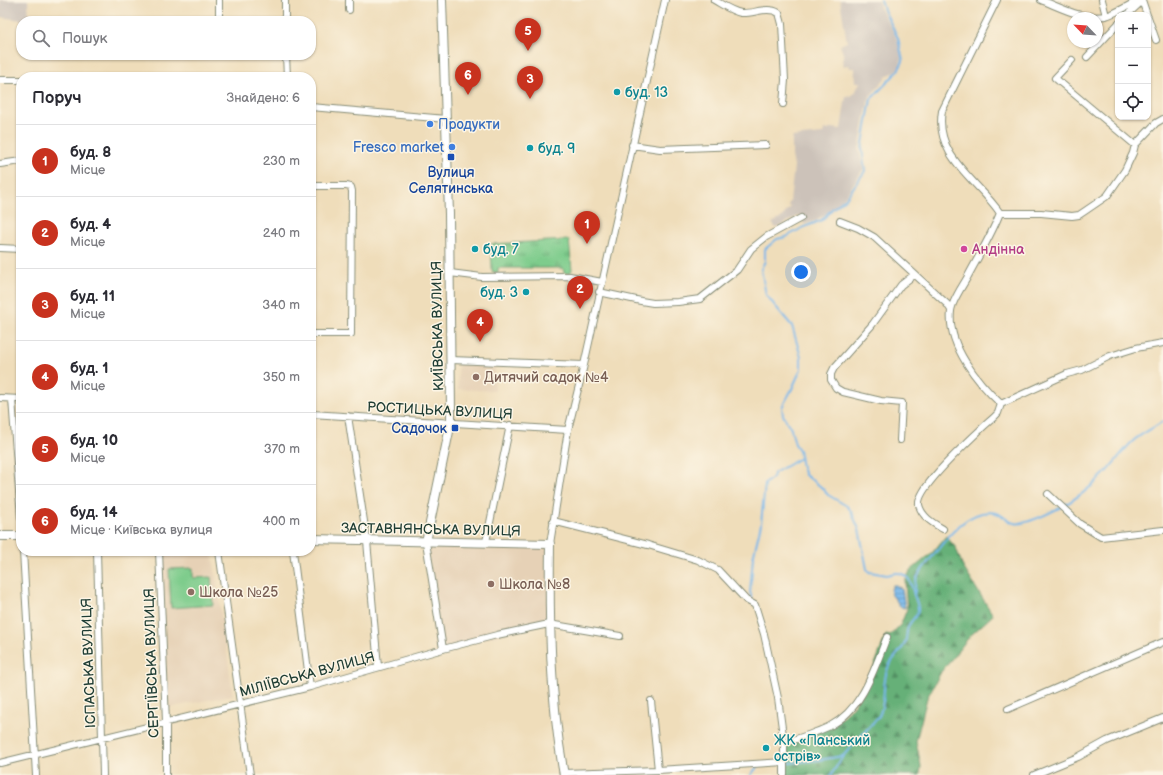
<!DOCTYPE html>
<html lang="uk">
<meta charset="utf-8">
<style>
body{margin:0;font-family:"Balsamiq Sans",sans-serif;background:#f7f7f7;color:#2b2b33}
.controls{position:absolute;right:12px;top:12px;display:grid;overflow:hidden;border-radius:8px;box-shadow:0 1px 3px #0004}
.controls button{width:36px;height:36px;display:grid;place-items:center;padding:0;border:0;border-bottom:1px solid #e1e1e2;background:#fff;color:#2b2b33;font:20px sans-serif}
.compass{position:absolute;left:1067px;top:12px;width:36px;height:36px;border-radius:50%;background:#fff;box-shadow:0 1px 3px #0004;rotate:295deg}
.you{position:absolute;left:801px;top:272px;width:14px;height:14px;margin:-10px;border:3px solid #fff;border-radius:50%;background:#1a73e8;box-shadow:0 0 0 6px #1a73e833}
.badge{display:grid;place-items:center;width:26px;height:26px;border-radius:50%;background:#c8321e;color:#fff;font-size:13px;font-weight:700}
.pin{position:absolute;translate:-50% -33px;filter:drop-shadow(0 1px 2px #0008)}
.pin::after{content:'';position:absolute;top:21px;width:14px;height:12px;background:inherit;clip-path:polygon(0 0,100% 0,50% 100%)}
.list{margin:0;padding:0;list-style:none}
h2{display:flex;justify-content:space-between;align-items:center;height:52px;margin:0;padding:0 16px;font-size:17px}
h2 small{font-size:13px;font-weight:400;color:#7c7c81}
.list li{display:grid;grid-template-columns:26px 1fr auto;gap:12px;align-items:center;box-sizing:border-box;height:72px;padding:0 16px;border-top:1px solid #e1e1e2}
.list b{display:block;font-size:15px;white-space:nowrap}
.list p{margin:0;font-size:13px;white-space:nowrap;color:#7c7c81}
.list em{font-size:13px;font-style:normal;color:#7c7c81}
.icon{flex:none;width:22px;height:22px;fill:none;stroke:currentColor;stroke-width:2;stroke-linecap:round;stroke-linejoin:round}
.map{position:relative;flex:none;width:1163px;height:775px;overflow:hidden}
.search{position:absolute;background:#fff;box-shadow:0 1px 3px #0004;left:16px;top:16px;width:300px;height:44px;display:flex;align-items:center;gap:10px;box-sizing:border-box;padding:0 14px;border-radius:16px;color:#7c7c81;font-size:15px}
.panel{position:absolute;background:#fff;box-shadow:0 1px 3px #0004;left:16px;top:72px;width:300px;height:484px;border-radius:16px}
.map>svg:first-child{display:block}
</style>
<div class="map">
<svg width="1163" height="775" viewBox="0 0 1163 775">
<defs>
<pattern id="grass-tufts" width="24" height="20" patternUnits="userSpaceOnUse"><rect width="24" height="20" fill="#7ecc8c"/><path d="M3 7l-1-3M5 7V3M7 7l1-3M15 17l-1-3M17 17v-4M19 17l1-3" fill="none" stroke="#67a773"/></pattern>
<pattern id="forest-firs" width="22" height="20" patternUnits="userSpaceOnUse"><rect width="22" height="20" fill="#66b078"/><path d="M5 1l3.5 6h-7zM16 11l3.5 6h-7z" fill="#539063"/></pattern>
<pattern id="water-rules" width="6" height="5" patternUnits="userSpaceOnUse"><rect width="6" height="5" fill="#77b7eb"/><path d="M0 2.5h6" fill="none" stroke="#6196bf"/></pattern>
</defs>
<rect width="100%" height="100%" fill="#fcf5e5"/>
<filter id="ink" filterUnits="userSpaceOnUse"><feTurbulence type="fractalNoise" baseFrequency=".025" numOctaves="2"/><feDisplacementMap in="SourceGraphic" scale="8" xChannelSelector="R" yChannelSelector="G"/><feConvolveMatrix kernelMatrix="1 2 1 2 8 2 1 2 1" color-interpolation-filters="sRGB"/></filter>
<filter id="wash" filterUnits="userSpaceOnUse"><feTurbulence type="fractalNoise" baseFrequency=".012" numOctaves="4" result="noise"/><feDisplacementMap in="SourceGraphic" scale="16" xChannelSelector="R" yChannelSelector="G"/><feGaussianBlur stdDeviation="0.9" result="paint"/><feColorMatrix in="noise" values="0 0 0 0 0 0 0 0 0 0 0 0 0 0 0 0 0 1.4 0 .05"/><feComposite in="paint" operator="in"/></filter>
<g filter="url(#wash)">
<rect width="100%" height="100%" fill="#efddba"/>
<path fill="#e6d1b6" d="M458,365H495V391L458,389Z
M427,542L550,545L549,623L443,649Z
M164,551H212L233,695L168,708L165,650Z"/>
<path fill="#ccc2b9" d="M0,0H28L29,21L0,17Z
M840,0H878L880,8L894,33L899,45L901,58L900,65L899,69L887,76L870,96L868,101L859,149L863,169L844,198L823,216L817,219L818,220L804,224L800,215L776,228L772,223L780,219L791,207L788,205L790,202L794,166L792,156V137L823,134L824,129L829,130L831,128L841,129L846,96H851L855,93L860,82H855L854,68H849L848,65L843,66L842,59H844V56L840,45L847,42Z"/>
<path fill="url(#grass-tufts)" stroke="#4e8460" d="M569,240L572,270L570,273H564L563,268H498V273L493,272L492,270L491,244Z"/>
<path fill="url(#forest-firs)" stroke="#427656" d="M946,536L956,548L963,567L993,615L970,636L941,672L927,698L916,741L921,766L920,775H784L783,743C798,737 815,733 830,725C863,708 873,668 886,635L890,636L901,624L907,609L905,582L910,571L933,552Z"/>
<path fill="#7ecc8c" stroke="#4e8460" d="M193,568V578L211,577L213,605L171,608L169,569Z"/>
<path fill="url(#water-rules)" stroke="#4b7a90" d="M893,585H896L902,589L905,608C899,607 899,604 895,599C891,594 889,592 893,585Z"/>
<g fill="none" stroke-linecap="round" stroke-linejoin="round">
<path stroke="#77b7eb" stroke-width="2" d="M914,594C916,590 914,585 916,580C919,572 927,564 932,557C946,539 968,507 996,513C1003,515 1007,521 1014,523C1024,526 1047,514 1057,509C1075,500 1091,488 1105,473C1115,463 1122,451 1133,441C1141,434 1154,428 1163,421
M752,598L750,592L753,558L761,524L765,484L768,481L773,478L774,473L800,458
M789,763L819,760L843,756
M751,775L758,766
M831,775L843,756L879,716C887,700 881,683 888,668C891,659 900,653 904,645C907,640 906,633 908,627C910,621 918,616 918,609C918,603 914,597 913,591C911,584 910,577 902,574C896,571 892,574 887,575C886,575 872,572 869,572L867,569L859,529L851,511L847,506L828,495L820,486L805,475L802,468L799,450L795,444L791,429L783,415L782,407L791,391L801,369V357L792,326L766,295L761,269L765,261V249L777,239L786,237L802,228L822,220L832,209L846,198L865,171L862,149L871,99L898,71L903,61L898,38L884,10L881,0"/>
</g>
</g>
<g filter="url(#ink)">
<g fill="none" stroke-linecap="round" stroke-linejoin="round">
<g stroke="#878d77" stroke-width="8">
<path id="minor" d="M219,0V21
M285,0V21
M714,0C723,5 731,11 741,13C754,14 767,6 779,13L782,24L785,80L783,104
M997,0L942,111C934,157 978,180 1000,213C991,236 978,257 967,278C962,287 952,301 951,311C947,345 978,383 1001,404
M1041,0C1062,8 1082,20 1105,16C1115,14 1129,5 1139,0
M1102,0L1106,16
M1142,0L1147,15
M349,10V0
M1127,15L1140,3L1141,0
M1148,17L1156,40
M286,55L287,77
M1087,57L1118,24
M1072,60L1055,78L1135,145
M0,80H21
M311,107L446,119
M632,145L660,149L766,145
M0,164L21,161
M311,186H346L351,187L352,191L351,334H311
M1000,213H1041L1072,216L1079,215L1085,211L1107,196L1125,170L1133,153L1135,145L1156,123L1163,119
M840,221L858,228L874,237L947,304L951,310
M0,248L21,249
M450,273L482,277L570,276L602,282
M599,292L641,301L653,303L678,302L700,299L737,270L751,249L766,237L801,218
M451,360L584,365
M0,398L21,399
M12,399L21,518
M311,414L568,430
M348,416L367,541L378,667
M900,440L902,403L881,401L843,392L836,388L831,380V374L834,368L872,325L901,285L914,275
M1048,494L1080,524L1101,537L1163,530
M553,521L648,545L698,560L718,570L746,600L755,605L764,634L778,698L784,743V775
M943,529C933,523 922,517 919,505C916,488 969,441 982,428C987,423 994,418 998,413C999,410 1000,407 1001,404L1067,374L1082,370L1110,356L1136,348L1163,343
M426,542L443,649
M486,542L510,425
M550,544L568,430L584,365L665,0
M23,551L36,775
M97,551L103,775
M159,551L166,722V775
M219,551L250,775
M293,551L310,687
M1008,709L1163,642
M784,743C799,738 816,733 830,726C863,709 874,669 887,637
M0,763L310,687L443,649L497,635L549,624L620,636
M658,770L784,762
M563,773L658,770L651,701
M1034,775L1078,757L1107,741L1163,718"/>
</g>
<g stroke="#878d77" stroke-width="10">
<path id="tertiary" d="M0,536H21
M311,539L550,544C549,621 550,699 564,775
M426,542L451,422V412L449,214L442,0"/>
</g>
<use href="#minor" stroke="#fff" stroke-width="6"/>
<use href="#tertiary" stroke="#fff" stroke-width="8"/>
</g>
</g>
<g fill="#0f9aa8" stroke="#fcf5e5" stroke-width="1.5">
<circle cx="617" cy="92" r="4"/>
<circle cx="530" cy="148" r="4"/>
<circle cx="475" cy="249" r="4"/>
<circle cx="526" cy="292" r="4"/>
<circle cx="766" cy="748" r="4"/>
</g>
<g fill="#3f7fe0" stroke="#fcf5e5" stroke-width="1.5">
<circle cx="430" cy="124" r="4"/>
<circle cx="452" cy="147" r="4"/>
</g>
<g fill="#1a4fb4" stroke="#fcf5e5" stroke-width="1.5">
<rect x="447" y="153" width="8" height="8" rx="2"/>
<rect x="451" y="424" width="8" height="8" rx="2"/>
</g>
<circle fill="#d1479c" stroke="#fcf5e5" stroke-width="1.5" cx="964" cy="249" r="4"/>
<g fill="#8d6e63" stroke="#fcf5e5" stroke-width="1.5">
<circle cx="476" cy="377" r="4"/>
<circle cx="491" cy="584" r="4"/>
<circle cx="191" cy="592" r="4"/>
</g>
<g text-anchor="middle" stroke-width="3" stroke-linejoin="round" paint-order="stroke">
<g font-size="14" fill="#0d838f" stroke="#fcf5e5" text-anchor="start">
<text x="625" y="97">буд. 13</text>
<text x="538" y="153">буд. 9</text>
<text x="483" y="254">буд. 7</text>
<text x="518" y="297" text-anchor="end">буд. 3</text>
<text x="774" y="745">ЖК «Панський<tspan x="774" dy="16">острів»</tspan></text>
</g>
<g font-size="14" fill="#366cbe" stroke="#fcf5e5" text-anchor="start">
<text x="438" y="129">Продукти</text>
<text x="444" y="152" text-anchor="end">Fresco market</text>
</g>
<g font-size="14" fill="#164399" stroke="#fcf5e5">
<text x="451" y="177">Вулиця<tspan x="451" dy="16">Селятинська</tspan></text>
<text x="447" y="433" text-anchor="end">Садочок</text>
</g>
<g font-size="14" fill="#b23c85" stroke="#fcf5e5" text-anchor="start">
<text x="972" y="254">Андінна</text>
</g>
<g font-size="14" fill="#1f3d34" stroke="#fcf5e5">
<text transform="translate(437 326) rotate(-91)" y="5">КИЇВСЬКА ВУЛИЦЯ</text>
<text transform="translate(440 410) rotate(3)" y="5">РОСТИЦЬКА ВУЛИЦЯ</text>
<text transform="translate(431 529) rotate(1)" y="5">ЗАСТАВНЯНСЬКА ВУЛИЦЯ</text>
<text transform="translate(88 663) rotate(-92)" y="5">ІСПАСЬКА ВУЛИЦЯ</text>
<text transform="translate(151 663) rotate(-92)" y="5">СЕРГІЇВСЬКА ВУЛИЦЯ</text>
<text transform="translate(307 674) rotate(-15)" y="5">МІЛІЇВСЬКА ВУЛИЦЯ</text>
</g>
<g font-size="14" fill="#785e54" stroke="#fcf5e5" text-anchor="start">
<text x="484" y="382">Дитячий садок №4</text>
<text x="499" y="589">Школа №8</text>
<text x="199" y="597">Школа №25</text>
</g>
</g>
</svg>
<div class="controls">
<button>+</button>
<button>−</button>
<button><svg class="icon" aria-label="locate" viewBox="0 0 24 24"><circle cx="12" cy="12" r="6"/><path d="M12 2v4M12 18v4M2 12h4M18 12h4"/></svg></button>
</div>
<svg class="compass" viewBox="-18 -18 36 36"><path d="M0-13l5 13h-10z" fill="#e53935"/><path d="M0 13l5-13h-10z" fill="#7c7c81"/></svg>
<div class="you"></div>
<div class="pin badge" style="left:587px;top:244px">1</div>
<div class="pin badge" style="left:580px;top:309px">2</div>
<div class="pin badge" style="left:530px;top:99px">3</div>
<div class="pin badge" style="left:480px;top:342px">4</div>
<div class="pin badge" style="left:528px;top:51px">5</div>
<div class="pin badge" style="left:468px;top:95px">6</div>
<div class="search"><svg class="icon" aria-label="search" viewBox="0 0 24 24"><circle cx="10" cy="10" r="6"/><path d="M15 15l6 6"/></svg>Пошук</div>
<section class="panel">
<h2>Поруч<small>Знайдено: 6</small></h2>
<ul class="list">
<li><span class="badge">1</span><div><b>буд. 8</b><p>Місце</p></div><em>230 m</em></li>
<li><span class="badge">2</span><div><b>буд. 4</b><p>Місце</p></div><em>240 m</em></li>
<li><span class="badge">3</span><div><b>буд. 11</b><p>Місце</p></div><em>340 m</em></li>
<li><span class="badge">4</span><div><b>буд. 1</b><p>Місце</p></div><em>350 m</em></li>
<li><span class="badge">5</span><div><b>буд. 10</b><p>Місце</p></div><em>370 m</em></li>
<li><span class="badge">6</span><div><b>буд. 14</b><p>Місце · Київська вулиця</p></div><em>400 m</em></li>
</ul>
</section>
</div>
